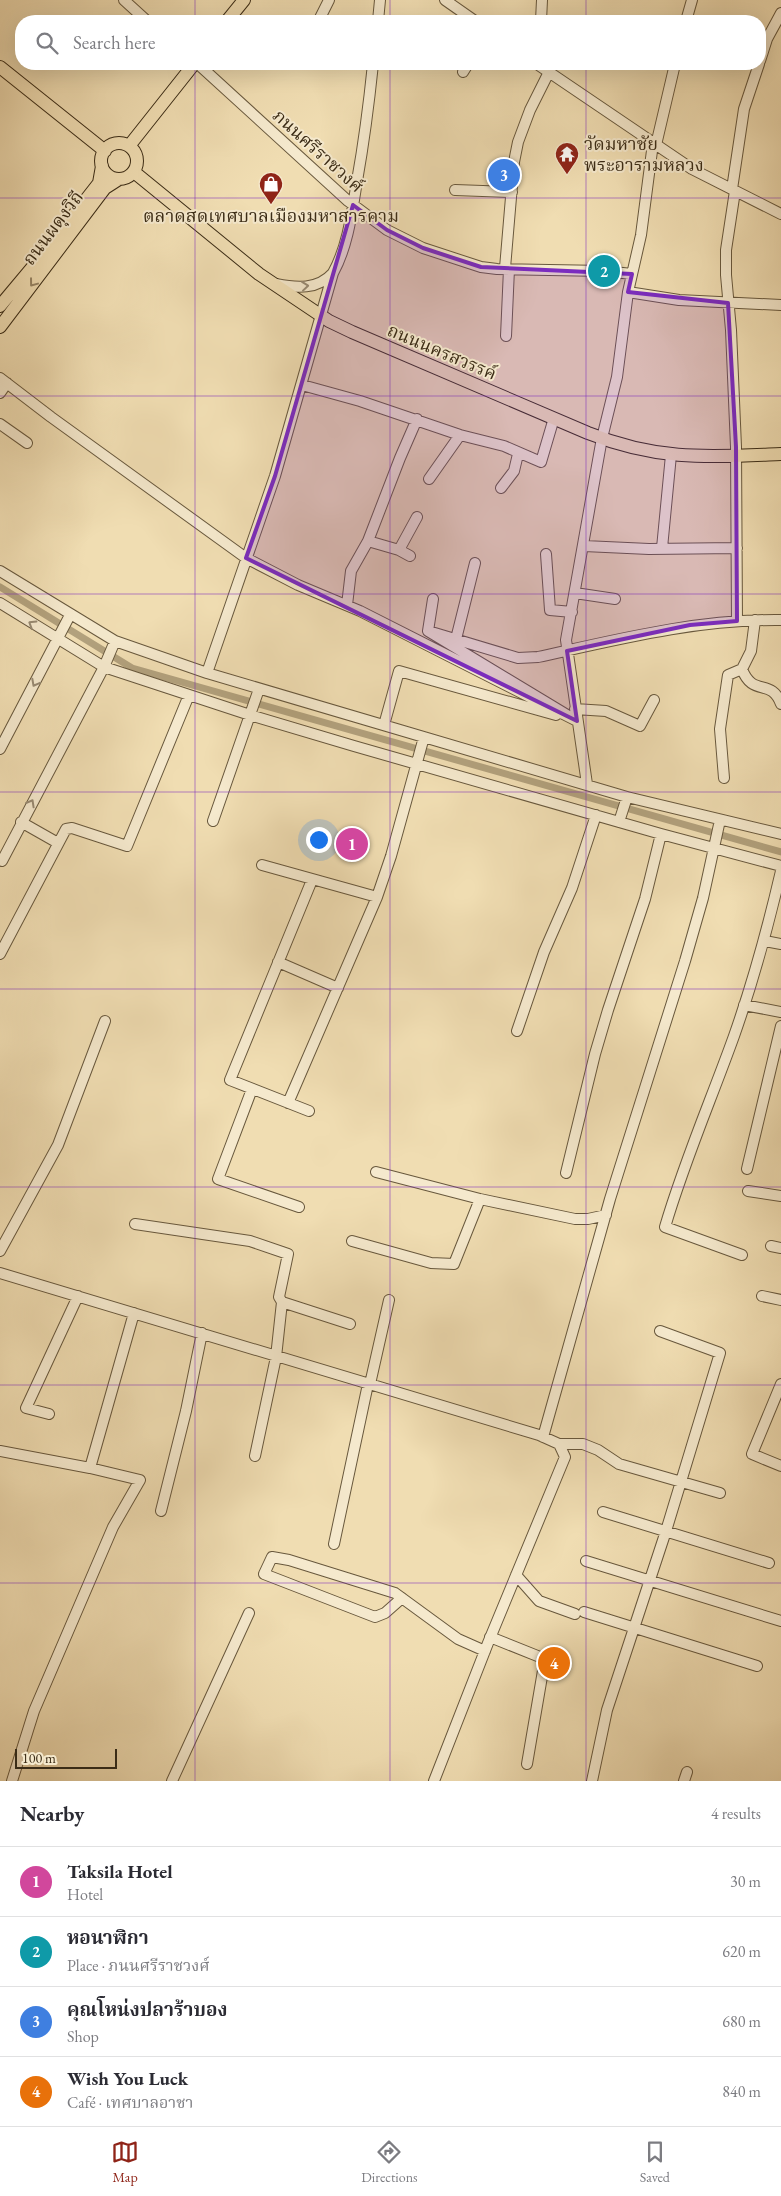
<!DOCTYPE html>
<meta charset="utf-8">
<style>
body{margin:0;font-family:"EB Garamond","Noto Serif Thai",serif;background:#f7f7f7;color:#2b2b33}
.scale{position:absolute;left:15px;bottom:12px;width:102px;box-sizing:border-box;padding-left:5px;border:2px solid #3b2c16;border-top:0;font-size:14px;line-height:18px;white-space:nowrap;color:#3b2c16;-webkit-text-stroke:4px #f5e9cd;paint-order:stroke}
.you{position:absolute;left:318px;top:839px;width:18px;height:18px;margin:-12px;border:4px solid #fff;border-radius:50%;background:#1a73e8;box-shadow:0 0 0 8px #1a73e833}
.badge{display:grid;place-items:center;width:32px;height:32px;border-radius:50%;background:#8f2418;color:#fff;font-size:16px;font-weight:700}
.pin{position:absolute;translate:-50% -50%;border:2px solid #fff;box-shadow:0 1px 5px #0006}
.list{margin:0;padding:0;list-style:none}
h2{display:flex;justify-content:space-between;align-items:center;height:65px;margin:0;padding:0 20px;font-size:21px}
h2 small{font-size:16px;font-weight:400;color:#7c7c81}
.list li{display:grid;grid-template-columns:32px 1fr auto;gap:15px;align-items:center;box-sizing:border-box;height:70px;padding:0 20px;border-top:1px solid #e1e1e2}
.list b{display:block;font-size:19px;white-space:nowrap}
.list p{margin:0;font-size:16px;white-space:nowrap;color:#7c7c81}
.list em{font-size:16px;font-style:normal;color:#7c7c81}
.icon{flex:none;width:28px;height:28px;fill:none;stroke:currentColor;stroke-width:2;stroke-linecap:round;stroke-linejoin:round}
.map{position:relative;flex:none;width:781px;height:1781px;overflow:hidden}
.search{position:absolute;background:#fff;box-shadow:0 5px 20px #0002;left:15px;right:15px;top:15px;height:55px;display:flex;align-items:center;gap:12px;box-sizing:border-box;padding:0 18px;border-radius:20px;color:#7c7c81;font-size:19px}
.sheet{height:345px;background:#fff}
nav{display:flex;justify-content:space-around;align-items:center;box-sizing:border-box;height:70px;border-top:1px solid #e1e1e2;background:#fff;font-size:14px;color:#7c7c81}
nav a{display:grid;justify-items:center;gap:2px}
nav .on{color:#8f2418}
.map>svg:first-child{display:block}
</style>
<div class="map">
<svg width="781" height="1781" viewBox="0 0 781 1781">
<rect width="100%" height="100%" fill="#f0ddb2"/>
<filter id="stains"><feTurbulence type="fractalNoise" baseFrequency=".004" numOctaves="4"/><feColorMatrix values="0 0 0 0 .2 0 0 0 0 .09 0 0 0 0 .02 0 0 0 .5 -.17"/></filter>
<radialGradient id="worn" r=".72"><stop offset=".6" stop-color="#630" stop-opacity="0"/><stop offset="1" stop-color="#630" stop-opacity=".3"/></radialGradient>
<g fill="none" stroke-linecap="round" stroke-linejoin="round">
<path stroke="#b2a17d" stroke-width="7" d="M0,587L132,668L781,852"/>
<g stroke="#68583d" stroke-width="12">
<path id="minor" d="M124,0L147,21
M445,0L475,21
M322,21L319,20L329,0
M378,21L380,0
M541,21L542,0
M686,21L692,0
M760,61L767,39L781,13
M198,64L348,201L387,230L423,248L481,267L497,269L604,271L632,274
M537,64L692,169L781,214
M463,72L468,64
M656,145L675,64
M732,189L744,109L759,64
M455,190L512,192
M735,191L726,250V275L731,330L736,447L737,621
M505,268L514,162L518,142L530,110L549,72
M276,284C296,288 318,290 333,273
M628,292L679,300L781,305
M506,336L509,269
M0,378L51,417L246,558L298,585L360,611L577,721L428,631L518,658L538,657C619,639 698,619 781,620
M302,385L360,401L460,435L504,446L541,462L554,418
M0,393L7,383
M0,424L27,443
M429,479L460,435
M501,488L514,471L518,454
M368,541L399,550L410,556
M584,546L649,549L737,548
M662,548L671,455
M399,550L417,517
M546,554L550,610L572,612
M0,571L115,641L207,673L627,797L781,834
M575,593L615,599
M0,603L104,667L250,715L354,746L661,834L781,866
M347,605L351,571L368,541L400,458L417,419
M428,631L433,599
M456,639L475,563
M742,669C753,698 771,677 781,704
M207,673L275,476L333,273C348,246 352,212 357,181C364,142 369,103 373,64
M575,709L606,711L640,726L654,700
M384,725L399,671L556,715
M0,749L70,615
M724,778L720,729L728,675L742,669L751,651L755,620
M587,784L566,640L602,438L617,377L628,292L641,235L653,143
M213,821L259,689
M21,822L58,843
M619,822L627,797
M0,860L2,861L104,667L115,641
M262,865L377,897
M765,941L781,944
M0,954L66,829L72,828L127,846L189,695
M278,962L338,988
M744,1005L781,1012
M517,1031L544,952L572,888L596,815
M252,1089L218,1179L299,1207
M288,1103L377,897L391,856L424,737
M309,1111L230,1080L312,880
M747,1169L781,1026
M376,1172L480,1199L575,1219H588L606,1215
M566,1173L595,1054L608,1010L645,899L661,834
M748,1191L781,1196
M135,1224L250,1241L288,1254L279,1297L282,1302L276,1357L255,1456
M352,1241L431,1263L454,1264L480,1199
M771,1246L781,1248
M0,1251L58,1145L105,1021
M742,1255L665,1227C684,1162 711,1100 734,1036C753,982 768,927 781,871
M0,1273L539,1435L559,1444L565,1457L488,1643L434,1781
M762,1296L781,1300
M282,1302L350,1324
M370,1384L389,1300
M781,1384L752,1454L781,1466
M49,1414L26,1408L78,1296
M543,1437L610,1199L685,961L703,898L720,820
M559,1444H583L598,1450L619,1464L720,1493
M0,1451L90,1468
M161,1511L186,1411L202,1333
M603,1512L769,1563
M334,1544L368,1384
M586,1561L781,1621
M516,1575L539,1601L575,1614
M402,1598L385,1613L375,1617L264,1574L272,1557L289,1560L395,1593L458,1639L485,1651
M584,1612L757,1666
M490,1637L545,1659L527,1764
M12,1781L34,1711L113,1527L140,1480L90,1468L134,1313
M172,1781L249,1613
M592,1781L607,1710L666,1531L720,1353L660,1331
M684,1781L687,1772"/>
</g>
<g stroke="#3b2c16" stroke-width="14">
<path id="major" d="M227,21L244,0
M0,67L105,151
M101 161a18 18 0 1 1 36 0a18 18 0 1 1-36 0Z
M129,146L194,64
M134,172L259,274L329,321L352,332L588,433C658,461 708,457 781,454
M0,306L41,257L99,183L102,166
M0,327L105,188L119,179"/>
</g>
<use href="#minor" stroke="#f5e9cd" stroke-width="10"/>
<use href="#major" stroke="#f0ddb2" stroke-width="12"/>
</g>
<defs><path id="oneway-chevron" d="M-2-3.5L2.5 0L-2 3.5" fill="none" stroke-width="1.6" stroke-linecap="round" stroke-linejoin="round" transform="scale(1.25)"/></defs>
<use stroke="#968464" href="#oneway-chevron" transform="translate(33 283) rotate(127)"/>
<g stroke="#988a72">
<use href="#oneway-chevron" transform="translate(305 286) rotate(-6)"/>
<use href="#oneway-chevron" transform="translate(32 624) rotate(-148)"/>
<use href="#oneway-chevron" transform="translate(35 683) rotate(118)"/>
<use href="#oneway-chevron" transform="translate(31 803) rotate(-61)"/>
</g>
<path fill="#7b2cbf" fill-opacity="0.2" stroke="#7b2cbf" stroke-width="4" stroke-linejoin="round" d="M353,205L387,230L423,248L481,267L632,274L628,292L728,303L736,447L737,621L690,625L567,651L577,721L246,558L275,476Z"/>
<path fill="none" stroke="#7b2cbf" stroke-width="1" stroke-opacity="0.55" d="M195,0V21M390,0V21M586,0V21M195,64V1781M390,64V1781M586,64V1781M0,198H781M0,396H781M0,594H781M0,792H781M0,989H781M0,1187H781M0,1385H781M0,1583H781"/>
<defs>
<g id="temple-pin" transform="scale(1.25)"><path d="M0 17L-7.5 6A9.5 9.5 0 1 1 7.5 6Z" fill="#8f2418" stroke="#f5e9cd"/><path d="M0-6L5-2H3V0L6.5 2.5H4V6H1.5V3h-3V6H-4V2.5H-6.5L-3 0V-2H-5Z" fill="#fff"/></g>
<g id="shop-pin" transform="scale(1.25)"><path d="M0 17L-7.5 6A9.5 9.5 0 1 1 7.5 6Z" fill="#8f2418" stroke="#f5e9cd"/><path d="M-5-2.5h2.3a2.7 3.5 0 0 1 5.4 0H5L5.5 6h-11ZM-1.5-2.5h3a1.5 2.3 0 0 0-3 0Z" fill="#fff"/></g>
</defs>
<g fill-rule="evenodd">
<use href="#temple-pin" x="567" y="154"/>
<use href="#shop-pin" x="271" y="184"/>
</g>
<g text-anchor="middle" stroke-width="4" stroke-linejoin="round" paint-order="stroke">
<g font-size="18" fill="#3b2c16" stroke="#f5e9cd" text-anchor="start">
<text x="584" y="150">วัดมหาชัย<tspan x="584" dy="21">พระอารามหลวง</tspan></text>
<text x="271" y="222" text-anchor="middle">ตลาดสดเทศบาลเมืองมหาสารคาม</text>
</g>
<g font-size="18" fill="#3b2c16" stroke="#f5e9cd">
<text transform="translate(318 151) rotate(42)" y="6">ภนนศรีราชวงศ์</text>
<text transform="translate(53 228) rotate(-53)" y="6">ถนนผดุงวิถี</text>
<text transform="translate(442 352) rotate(23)" y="6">ถนนนครสวรรค์</text>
</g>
</g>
<rect width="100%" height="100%" filter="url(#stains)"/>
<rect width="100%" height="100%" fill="url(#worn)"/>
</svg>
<div class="scale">100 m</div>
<div class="you"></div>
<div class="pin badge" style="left:352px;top:844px;background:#d1479c">1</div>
<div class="pin badge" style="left:604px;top:271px;background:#0f9aa8">2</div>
<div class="pin badge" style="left:504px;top:175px;background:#3f7fe0">3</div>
<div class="pin badge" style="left:554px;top:1663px;background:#e8710a">4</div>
<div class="search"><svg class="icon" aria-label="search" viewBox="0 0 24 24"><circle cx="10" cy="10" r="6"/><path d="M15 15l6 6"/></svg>Search here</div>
</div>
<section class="sheet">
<h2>Nearby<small>4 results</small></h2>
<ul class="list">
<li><span class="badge" style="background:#d1479c">1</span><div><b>Taksila Hotel</b><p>Hotel</p></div><em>30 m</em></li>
<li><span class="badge" style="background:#0f9aa8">2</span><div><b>หอนาฬิกา</b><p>Place · ภนนศรีราชวงศ์</p></div><em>620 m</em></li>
<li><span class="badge" style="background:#3f7fe0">3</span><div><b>คุณโหน่งปลาร้าบอง</b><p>Shop</p></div><em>680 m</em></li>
<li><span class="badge" style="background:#e8710a">4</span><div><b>Wish You Luck</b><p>Café · เทศบาลอาชา</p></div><em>840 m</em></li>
</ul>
</section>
<nav>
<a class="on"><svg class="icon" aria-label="map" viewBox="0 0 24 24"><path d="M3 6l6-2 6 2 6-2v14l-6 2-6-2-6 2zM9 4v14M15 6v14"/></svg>Map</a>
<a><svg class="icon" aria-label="directions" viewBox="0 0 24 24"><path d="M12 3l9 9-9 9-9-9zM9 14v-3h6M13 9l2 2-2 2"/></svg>Directions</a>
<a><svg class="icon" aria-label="saved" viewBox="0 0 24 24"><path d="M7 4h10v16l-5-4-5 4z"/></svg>Saved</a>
</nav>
